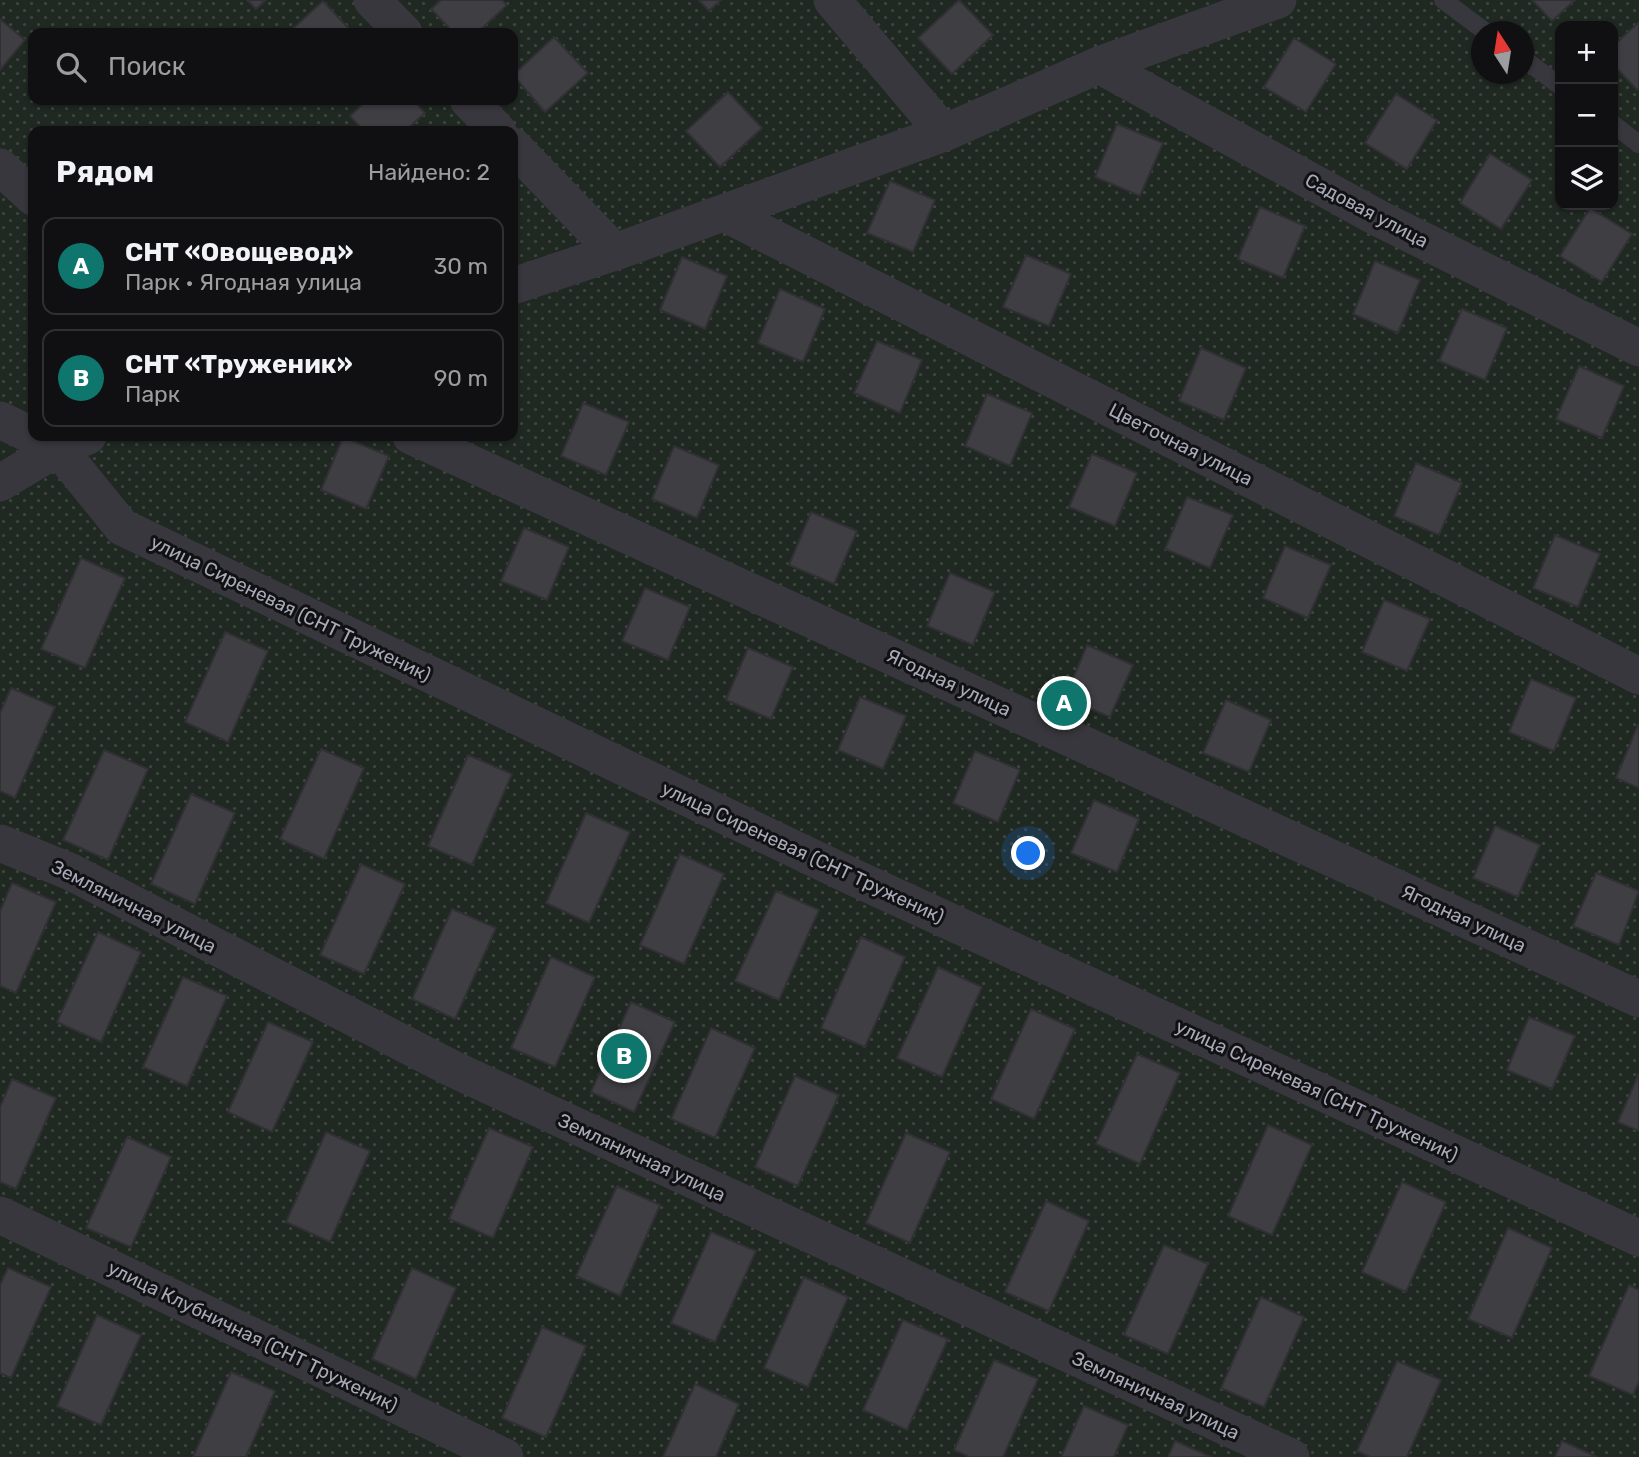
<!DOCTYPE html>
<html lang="ru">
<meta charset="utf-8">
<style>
body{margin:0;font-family:Rubik,sans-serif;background:#1e1e20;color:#f1f3f6}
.controls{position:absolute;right:21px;top:21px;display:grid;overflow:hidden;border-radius:14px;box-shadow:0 2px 5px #0004}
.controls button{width:63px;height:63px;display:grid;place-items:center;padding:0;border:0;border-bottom:2px solid #303032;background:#101012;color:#f1f3f6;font:35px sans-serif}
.compass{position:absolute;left:1471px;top:21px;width:63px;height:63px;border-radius:50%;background:#101012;box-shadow:0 2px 5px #0004;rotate:348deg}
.you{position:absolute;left:1029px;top:854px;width:24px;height:24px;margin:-18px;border:5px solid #fff;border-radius:50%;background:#1a73e8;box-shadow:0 0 0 10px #1a73e833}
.badge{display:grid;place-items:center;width:46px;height:46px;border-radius:50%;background:#0f766e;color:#fff;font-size:23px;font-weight:700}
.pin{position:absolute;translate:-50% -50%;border:4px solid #fff;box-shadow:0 2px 7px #0006}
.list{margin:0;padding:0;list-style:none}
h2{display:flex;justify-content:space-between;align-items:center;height:91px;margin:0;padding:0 28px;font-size:30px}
h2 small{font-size:23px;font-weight:400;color:#9c9d9f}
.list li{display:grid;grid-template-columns:46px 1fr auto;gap:21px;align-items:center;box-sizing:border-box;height:98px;margin:0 14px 14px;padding:0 14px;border:2px solid #303032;border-radius:14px}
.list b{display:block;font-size:26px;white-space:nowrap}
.list p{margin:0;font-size:23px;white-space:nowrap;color:#9c9d9f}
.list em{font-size:23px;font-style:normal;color:#9c9d9f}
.icon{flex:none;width:38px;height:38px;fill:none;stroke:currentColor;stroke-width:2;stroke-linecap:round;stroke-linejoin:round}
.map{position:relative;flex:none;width:1639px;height:1457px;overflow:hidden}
.search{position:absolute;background:#101012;box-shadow:0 2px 5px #0004;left:28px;top:28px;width:490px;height:77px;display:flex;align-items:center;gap:18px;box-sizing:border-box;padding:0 24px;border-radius:14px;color:#9c9d9f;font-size:26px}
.panel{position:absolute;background:#101012;box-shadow:0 2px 5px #0004;left:28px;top:126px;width:490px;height:315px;border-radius:14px}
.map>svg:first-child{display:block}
</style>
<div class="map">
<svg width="1639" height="1457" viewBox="0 0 1639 1457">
<defs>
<pattern id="park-dots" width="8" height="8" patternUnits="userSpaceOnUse" patternTransform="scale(1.75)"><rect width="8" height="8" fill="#202822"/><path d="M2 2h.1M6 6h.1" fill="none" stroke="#3e4440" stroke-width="1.8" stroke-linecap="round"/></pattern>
</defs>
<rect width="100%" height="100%" fill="#161618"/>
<path fill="url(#park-dots)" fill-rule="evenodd" d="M0,0H1639V1457H0ZM1560,26H1613V205H1560ZM1482,32H1524V74H1482ZM33,33H513V100H33ZM33,131H513V436H33Z"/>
<path fill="#3e3e43" stroke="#313034" stroke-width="2" d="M247,0H266L256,9Z
M441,0H502L507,5L477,33H454L431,9Z
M699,0H721L709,11Z
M959,0L993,35L952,74L918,38Z
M1532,0H1575L1552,21Z
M323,1L353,33H288Z
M0,19L25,40L0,70Z
M1639,22V89L1637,90L1613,64V46Z
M554,37L588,73L545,112L513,75Z
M1294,38L1336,64L1306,112L1264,87Z
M728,92L762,128L720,167L686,131Z
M1396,94L1437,120L1407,169L1365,143Z
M367,100H413L425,113L405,131H364L350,116Z
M1117,124L1163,143L1140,196L1095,177Z
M1490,154L1532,180L1501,229L1460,203Z
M890,181L935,200L913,252L867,233Z
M1260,207L1305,226L1283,278L1238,259Z
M1590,208L1632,234L1602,282L1560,256Z
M1026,255L1071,274L1049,326L1003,307Z
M682,257L727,276L705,329L660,310Z
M1375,261L1420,280L1398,333L1353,314Z
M780,289L825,309L803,362L758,343Z
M1462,309L1507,328L1485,380L1439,361Z
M877,341L922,360L900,413L854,393Z
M1201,348L1246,368L1224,420L1179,401Z
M1579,366L1624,386L1602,438L1556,419Z
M987,394L1032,413L1010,466L965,446Z
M583,403L629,422L606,475L561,456Z
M343,437L389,456L366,509L321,490Z
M674,446L719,465L697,518L652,499Z
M1092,454L1137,473L1115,526L1069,507Z
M1416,463L1462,483L1439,535L1394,516Z
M1187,497L1233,515L1210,568L1165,549Z
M811,512L857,531L834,584L789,565Z
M524,528L569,547L547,600L501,581Z
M1555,535L1600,554L1578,607L1533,588Z
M1285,546L1331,565L1308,618L1263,598Z
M81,558L125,578L85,668L41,649Z
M950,573L995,592L973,645L927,626Z
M645,588L690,607L668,660L622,641Z
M1384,600L1430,619L1407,671L1362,652Z
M225,632L268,651L228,742L185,722Z
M1087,645L1133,665L1110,717L1065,698Z
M748,648L793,667L771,719L726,700Z
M1531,679L1576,698L1554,751L1509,732Z
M11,688L55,707L15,798L0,791V713Z
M860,697L906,716L883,769L838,750Z
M1226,700L1271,720L1249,772L1203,753Z
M1638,725L1639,726V788L1616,778Z
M321,749L364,768L324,859L280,839Z
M104,750L148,769L108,860L63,840Z
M975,751L1020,770L998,822L953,803Z
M468,755L512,774L472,865L428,846Z
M191,794L235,813L195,904L151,884Z
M1094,800L1139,819L1117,872L1071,853Z
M586,813L630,832L589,923L546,903Z
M1495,826L1540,845L1518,897L1473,878Z
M680,854L724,874L684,964L640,945Z
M361,864L405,884L364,974L320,955Z
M1596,873L1639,891L1619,945L1573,926Z
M12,883L56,902L16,993L0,986V911Z
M776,891L819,910L779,1000L735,981Z
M452,909L496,928L455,1019L412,999Z
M98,932L141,952L101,1042L57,1022Z
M861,937L905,957L865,1047L821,1028Z
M551,957L595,977L555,1067L511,1048Z
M938,967L982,987L942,1077L897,1058Z
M183,977L227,996L187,1086L143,1067Z
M631,1002L675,1022L634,1112L591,1092Z
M1031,1009L1075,1029L1034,1119L991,1099Z
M1529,1017L1575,1036L1552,1089L1507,1070Z
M268,1022L313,1042L272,1132L228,1112Z
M711,1028L755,1048L715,1138L671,1119Z
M1137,1054L1180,1073L1140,1164L1096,1144Z
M1639,1073V1131L1618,1122Z
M795,1076L839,1095L798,1186L755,1167Z
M12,1079L56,1098L16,1189L0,1182V1107Z
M1268,1125L1312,1145L1272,1235L1228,1216Z
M489,1128L533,1147L493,1238L449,1219Z
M326,1132L370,1151L330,1242L286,1222Z
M906,1133L950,1152L910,1243L866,1223Z
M127,1137L171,1157L131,1247L86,1228Z
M1402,1182L1446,1202L1406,1292L1362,1272Z
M617,1186L660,1205L620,1296L576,1276Z
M1046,1201L1089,1221L1049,1311L1005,1292Z
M1508,1228L1552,1248L1512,1338L1468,1319Z
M711,1232L756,1251L715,1342L671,1323Z
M1164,1245L1208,1264L1168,1354L1124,1335Z
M8,1268L51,1287L11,1378L0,1373V1285Z
M412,1268L456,1288L416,1379L372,1359Z
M804,1277L848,1297L808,1387L764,1368Z
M1629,1285L1639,1290V1382L1633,1395L1589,1376Z
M1261,1297L1304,1317L1264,1407L1221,1388Z
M97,1315L141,1335L101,1425L57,1406Z
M903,1320L948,1339L907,1430L863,1410Z
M542,1327L586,1346L546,1437L502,1418Z
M994,1360L1038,1379L1003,1457H969L954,1450Z
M1397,1361L1441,1380L1407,1457H1370L1357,1451Z
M231,1372L275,1391L246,1457H193Z
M695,1384L739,1404L716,1457H663Z
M1084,1406L1128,1425L1114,1457H1061Z
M1175,1441L1211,1457H1168Z
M1562,1441L1597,1457H1555Z"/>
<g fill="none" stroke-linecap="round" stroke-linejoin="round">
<path stroke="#37373d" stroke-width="18" d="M1443,0L1486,32
M1524,59L1560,86
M1613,124L1639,144"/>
<path stroke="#37373d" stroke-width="37" d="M372,0L404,33
M832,0L944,133
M1099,65L1378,218L1639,348
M468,100L498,131
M513,146L615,252
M0,167L33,197
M724,213L1639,676
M513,286L615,252L944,133L1099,65L1278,0
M0,420L58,448L122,527L855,878L1639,1238
M411,436L1639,999
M0,483L58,448L88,436
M0,843L71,872L451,1068L1291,1457
M0,1215L505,1457"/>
</g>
<g text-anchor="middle" stroke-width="6" stroke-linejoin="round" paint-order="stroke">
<g font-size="19" fill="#a8aab9" stroke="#111113">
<text transform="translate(1367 210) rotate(28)" y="7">Садовая улица</text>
<text transform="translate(1181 444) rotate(27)" y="7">Цветочная улица</text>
<text transform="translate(291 608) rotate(26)" y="7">улица Сиреневая (СНТ Труженик)</text>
<text transform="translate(949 682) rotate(25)" y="7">Ягодная улица</text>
<text transform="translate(803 852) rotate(25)" y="7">улица Сиреневая (СНТ Труженик)</text>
<text transform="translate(134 906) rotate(27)" y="7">Земляничная улица</text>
<text transform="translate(1464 918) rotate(25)" y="7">Ягодная улица</text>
<text transform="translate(1317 1090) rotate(25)" y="7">улица Сиреневая (СНТ Труженик)</text>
<text transform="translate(642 1157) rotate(25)" y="7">Земляничная улица</text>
<text transform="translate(253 1336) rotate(26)" y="7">улица Клубничная (СНТ Труженик)</text>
<text transform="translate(1156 1395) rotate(25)" y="7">Земляничная улица</text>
</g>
</g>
</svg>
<div class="controls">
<button>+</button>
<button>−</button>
<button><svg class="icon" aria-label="layers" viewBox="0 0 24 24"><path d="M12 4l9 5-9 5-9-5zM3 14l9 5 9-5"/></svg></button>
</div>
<svg class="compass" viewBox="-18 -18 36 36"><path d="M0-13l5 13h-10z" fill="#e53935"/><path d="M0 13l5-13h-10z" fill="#9c9d9f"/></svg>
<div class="you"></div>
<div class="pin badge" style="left:1064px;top:703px">A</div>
<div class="pin badge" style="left:624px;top:1056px">B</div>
<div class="search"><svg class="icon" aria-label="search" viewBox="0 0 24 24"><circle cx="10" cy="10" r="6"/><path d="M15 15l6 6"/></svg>Поиск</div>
<section class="panel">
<h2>Рядом<small>Найдено: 2</small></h2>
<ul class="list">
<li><span class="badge">A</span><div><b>СНТ «Овощевод»</b><p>Парк · Ягодная улица</p></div><em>30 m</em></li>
<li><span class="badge">B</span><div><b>СНТ «Труженик»</b><p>Парк</p></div><em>90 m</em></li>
</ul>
</section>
</div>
